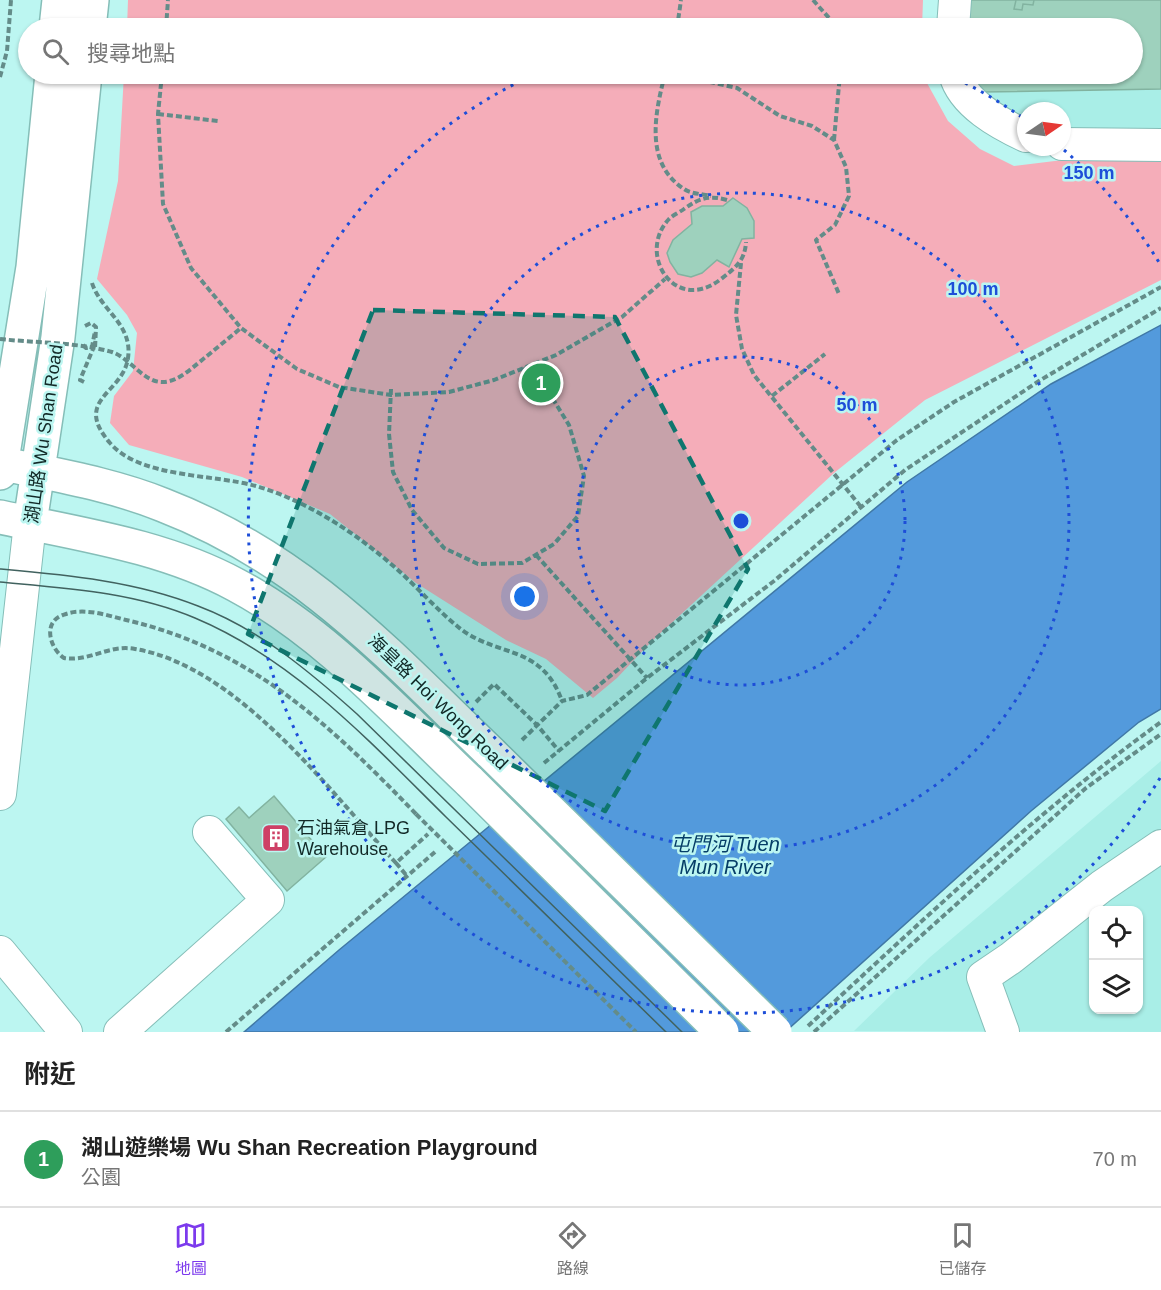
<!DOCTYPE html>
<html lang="zh-TW">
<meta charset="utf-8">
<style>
body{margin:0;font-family:Arial,"Noto Sans TC",sans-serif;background:#f2f2f2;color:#222}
.controls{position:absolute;right:18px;bottom:18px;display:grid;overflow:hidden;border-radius:12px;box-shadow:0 2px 4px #0004}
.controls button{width:54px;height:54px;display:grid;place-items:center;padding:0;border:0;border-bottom:2px solid #e0e0e0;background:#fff;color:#222;font:30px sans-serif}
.compass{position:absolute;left:1017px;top:102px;width:54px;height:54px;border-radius:50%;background:#fff;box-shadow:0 2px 4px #0004;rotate:77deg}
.you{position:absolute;left:525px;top:597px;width:21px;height:21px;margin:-15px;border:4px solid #fff;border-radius:50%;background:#1a73e8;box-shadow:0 0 0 9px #1a73e833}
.badge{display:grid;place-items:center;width:39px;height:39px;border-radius:50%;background:#7c3aed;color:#fff;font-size:20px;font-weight:700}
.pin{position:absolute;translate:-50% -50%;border:3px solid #fff;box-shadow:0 2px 6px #0006}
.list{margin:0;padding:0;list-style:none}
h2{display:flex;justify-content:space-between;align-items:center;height:78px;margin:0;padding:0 24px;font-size:26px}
h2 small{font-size:20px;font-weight:400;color:#767676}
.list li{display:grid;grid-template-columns:39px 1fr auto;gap:18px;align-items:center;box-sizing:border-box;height:96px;padding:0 24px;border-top:2px solid #e0e0e0}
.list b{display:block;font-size:22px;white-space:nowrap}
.list p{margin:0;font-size:20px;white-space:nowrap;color:#767676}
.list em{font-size:20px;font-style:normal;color:#767676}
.icon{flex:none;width:33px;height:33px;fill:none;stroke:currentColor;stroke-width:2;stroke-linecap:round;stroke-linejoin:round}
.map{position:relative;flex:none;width:1161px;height:1032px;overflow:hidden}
.search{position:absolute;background:#fff;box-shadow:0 2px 4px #0004;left:18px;right:18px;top:18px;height:66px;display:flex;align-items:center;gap:15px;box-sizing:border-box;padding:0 21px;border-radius:33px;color:#767676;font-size:22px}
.sheet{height:174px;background:#fff}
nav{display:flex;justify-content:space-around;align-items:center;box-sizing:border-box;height:84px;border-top:2px solid #e0e0e0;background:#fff;font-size:16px;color:#767676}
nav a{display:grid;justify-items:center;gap:3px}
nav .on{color:#7c3aed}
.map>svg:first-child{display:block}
</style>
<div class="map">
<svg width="1161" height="1032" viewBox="0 0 1161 1032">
<rect width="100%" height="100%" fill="#bcf6f1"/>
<path fill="#a9eee7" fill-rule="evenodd" d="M1161,0V134H1062V111H1026V124L999,108L967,74H1132V28H965Z
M1161,761V1032L854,1031L929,958ZM1094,910H1138V1010H1094Z"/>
<path fill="#f5adb9" d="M128,0H923L922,28H127Z
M124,74H922L948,121L980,149L1014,166L1161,148V280L925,400L834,473L651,642L617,678L593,698L546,659L506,640L416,583L330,514L242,477L129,445L110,423L114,396L133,371L137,333L127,315L97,279L118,181Z"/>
<path fill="#539adc" stroke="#4078a6" stroke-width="1.5" d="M1161,325V709L1139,722L1031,811L785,1032H244L339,950L907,482L1051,384Z"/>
<path fill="#9ed1bd" stroke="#82b3a0" stroke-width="1.5" d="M967,0H1161V89L982,92L967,74H1132V28H965Z
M1016,0H1034L1033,5L1023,4L1022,10L1014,9Z
M733,198L747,208L754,221V238L742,239L729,267L717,260L702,273L691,277L678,274L670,262L667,253L673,240L692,224L691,212L702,206H723Z
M274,796L326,857L287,891L226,819L239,807L249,818Z"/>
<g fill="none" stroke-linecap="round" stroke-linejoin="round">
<g stroke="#85beb8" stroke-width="34">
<path id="minor" d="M953,28L955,0
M955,74C963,104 1000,124 1026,136
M1062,144L1161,145
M0,794L30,523
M0,952L66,1032
M120,1032L268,900L209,832
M1003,1032L983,977L1011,958L1102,886L1161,846"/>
</g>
<g stroke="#85beb8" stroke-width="36">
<path id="major" d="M56,28L59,0
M89,28L92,0
M0,463C55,475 111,484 163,505C303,559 386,652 491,753
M0,473L33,267L52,74
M0,517C79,534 164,546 236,585C326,633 397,713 470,782
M30,523L58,337L85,74"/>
</g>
<path stroke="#648c89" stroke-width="4" stroke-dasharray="6 3" stroke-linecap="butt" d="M813,0L829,18L833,28
M166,28L168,0
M677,28L681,0
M162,74L158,114L163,204L191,268L241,328L297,369L339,387L391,395L449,392L494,380L556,355L622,317L665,279
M665,74C655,113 644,163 684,189C691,194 703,194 711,196
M674,74L737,88L780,116L812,126L834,140L846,167L849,196L835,225L816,240L839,294
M0,77L7,51L11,0
M158,114L218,121
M834,140L840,74
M727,200C710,195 699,198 684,209C680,212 673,215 669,219C636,254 675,315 721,279C735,268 745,261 746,242
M741,263L736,315L742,349L754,375L861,507
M92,283C101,311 133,324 128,358C123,394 72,399 110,443C140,478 213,474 256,486C308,501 359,535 399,571C420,590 440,613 462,630C499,657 542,645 562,701
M85,326L91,323L96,327L95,349
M83,345L86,348L92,347L95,331
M207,356L241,328
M84,382L80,380L93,349
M391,389L389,434L393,472L412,510L444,548L478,564L522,563L554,544L578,516L584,476L569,425L551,396L524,367
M772,396L825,354
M536,555L647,678
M476,702L494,684L537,725L559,751
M522,740L562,701L587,695L897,440L954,402L1161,287
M544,763L647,678L774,581L905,470L1039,381L1161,308
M416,814C329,724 251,649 126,620C106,615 83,607 63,615C42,622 50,649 64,658C90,662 109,644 135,649C237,666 329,790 396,863L428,834
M396,863L407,876
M808,1026C922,921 1035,813 1161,722
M226,1032L435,852
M814,1032L1086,788L1161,734"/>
<use href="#minor" stroke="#fff" stroke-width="32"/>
<use href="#major" stroke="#fff" stroke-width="33"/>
<path stroke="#41625f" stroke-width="1.5" d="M0,569C67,575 135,581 198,606C259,629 309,671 357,714L682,1032
M0,582C65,588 134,592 195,618C295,660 370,742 446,817C519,888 592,960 666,1032"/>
<g stroke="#85beb8" stroke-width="36" stroke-linecap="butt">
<path id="major-bridge" d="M491,753L775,1032
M470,782L722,1032"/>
</g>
<path stroke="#648c89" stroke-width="4" stroke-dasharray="6 3" stroke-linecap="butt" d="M0,339C36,343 77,342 112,352C130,358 144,383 163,382C179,382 195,365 207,356
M416,814L636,1032"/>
<use href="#major-bridge" stroke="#fff" stroke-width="33"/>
</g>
<path fill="#0f766e" fill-opacity="0.2" stroke="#0f766e" stroke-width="4.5" stroke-dasharray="12 8" stroke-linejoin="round" d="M373,310L615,317L748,569L605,811L248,634Z"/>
<g fill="none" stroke="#1d4ed8" stroke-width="3" stroke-dasharray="3 6">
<circle cx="741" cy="521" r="164"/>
<circle cx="741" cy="521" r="328"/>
<path d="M1160 778A492 492 0 1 1 533 75M949 75A492 492 0 0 1 1023 118M1064 150A492 492 0 0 1 1160 264"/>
</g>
<defs>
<g id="building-square" transform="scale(1.5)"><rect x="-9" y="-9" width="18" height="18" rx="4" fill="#ce4066" stroke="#bcf6f1"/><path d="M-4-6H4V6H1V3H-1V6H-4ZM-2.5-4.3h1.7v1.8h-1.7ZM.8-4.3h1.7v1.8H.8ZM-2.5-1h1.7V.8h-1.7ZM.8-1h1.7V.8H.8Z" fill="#fff"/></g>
</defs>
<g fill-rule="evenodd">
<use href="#building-square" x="276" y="838"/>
</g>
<g text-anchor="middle" stroke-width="5" stroke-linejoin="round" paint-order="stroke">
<g font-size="18" fill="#122927" stroke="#bcf6f1">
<text transform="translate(44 434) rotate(-82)" y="6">湖山路 Wu Shan Road</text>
<text transform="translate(438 702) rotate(44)" y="6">海皇路 Hoi Wong Road</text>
</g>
<g font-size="18" fill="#122927" stroke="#bcf6f1" text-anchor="start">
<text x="297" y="834">石油氣倉 LPG<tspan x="297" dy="21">Warehouse</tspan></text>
</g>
<g font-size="20" font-style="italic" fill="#053d67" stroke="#bcf6f1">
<text x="725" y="851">屯門河 Tuen<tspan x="725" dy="23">Mun River</tspan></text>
</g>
</g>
<circle cx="741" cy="521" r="9" fill="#1d4ed8" stroke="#bcf6f1" stroke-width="3"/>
<g font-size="18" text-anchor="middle" font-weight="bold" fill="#1d4ed8" stroke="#bcf6f1" stroke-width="5" stroke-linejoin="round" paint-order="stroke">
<text x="1089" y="179">150 m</text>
<text x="973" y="295">100 m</text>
<text x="857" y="411">50 m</text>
</g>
</svg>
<div class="controls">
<button><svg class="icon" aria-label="locate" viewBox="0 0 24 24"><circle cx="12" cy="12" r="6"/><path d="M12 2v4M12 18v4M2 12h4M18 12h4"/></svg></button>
<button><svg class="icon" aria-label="layers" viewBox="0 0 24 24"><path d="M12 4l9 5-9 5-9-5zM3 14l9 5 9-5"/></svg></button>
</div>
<svg class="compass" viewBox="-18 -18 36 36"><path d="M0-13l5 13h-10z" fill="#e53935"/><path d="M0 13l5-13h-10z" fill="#767676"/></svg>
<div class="you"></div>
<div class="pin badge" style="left:541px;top:383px;background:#2e9e5b">1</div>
<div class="search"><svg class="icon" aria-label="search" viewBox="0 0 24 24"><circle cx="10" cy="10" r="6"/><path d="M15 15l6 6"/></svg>搜尋地點</div>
</div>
<section class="sheet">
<h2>附近<small></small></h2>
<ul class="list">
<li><span class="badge" style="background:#2e9e5b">1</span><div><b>湖山遊樂場 Wu Shan Recreation Playground</b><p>公園</p></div><em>70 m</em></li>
</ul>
</section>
<nav>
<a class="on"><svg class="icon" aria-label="map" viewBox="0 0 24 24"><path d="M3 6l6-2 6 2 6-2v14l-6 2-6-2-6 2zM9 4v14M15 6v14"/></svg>地圖</a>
<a><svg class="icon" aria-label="directions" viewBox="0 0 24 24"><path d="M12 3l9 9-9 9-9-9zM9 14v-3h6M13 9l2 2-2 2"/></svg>路線</a>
<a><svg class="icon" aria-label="saved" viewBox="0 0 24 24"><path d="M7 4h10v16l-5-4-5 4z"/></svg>已儲存</a>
</nav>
